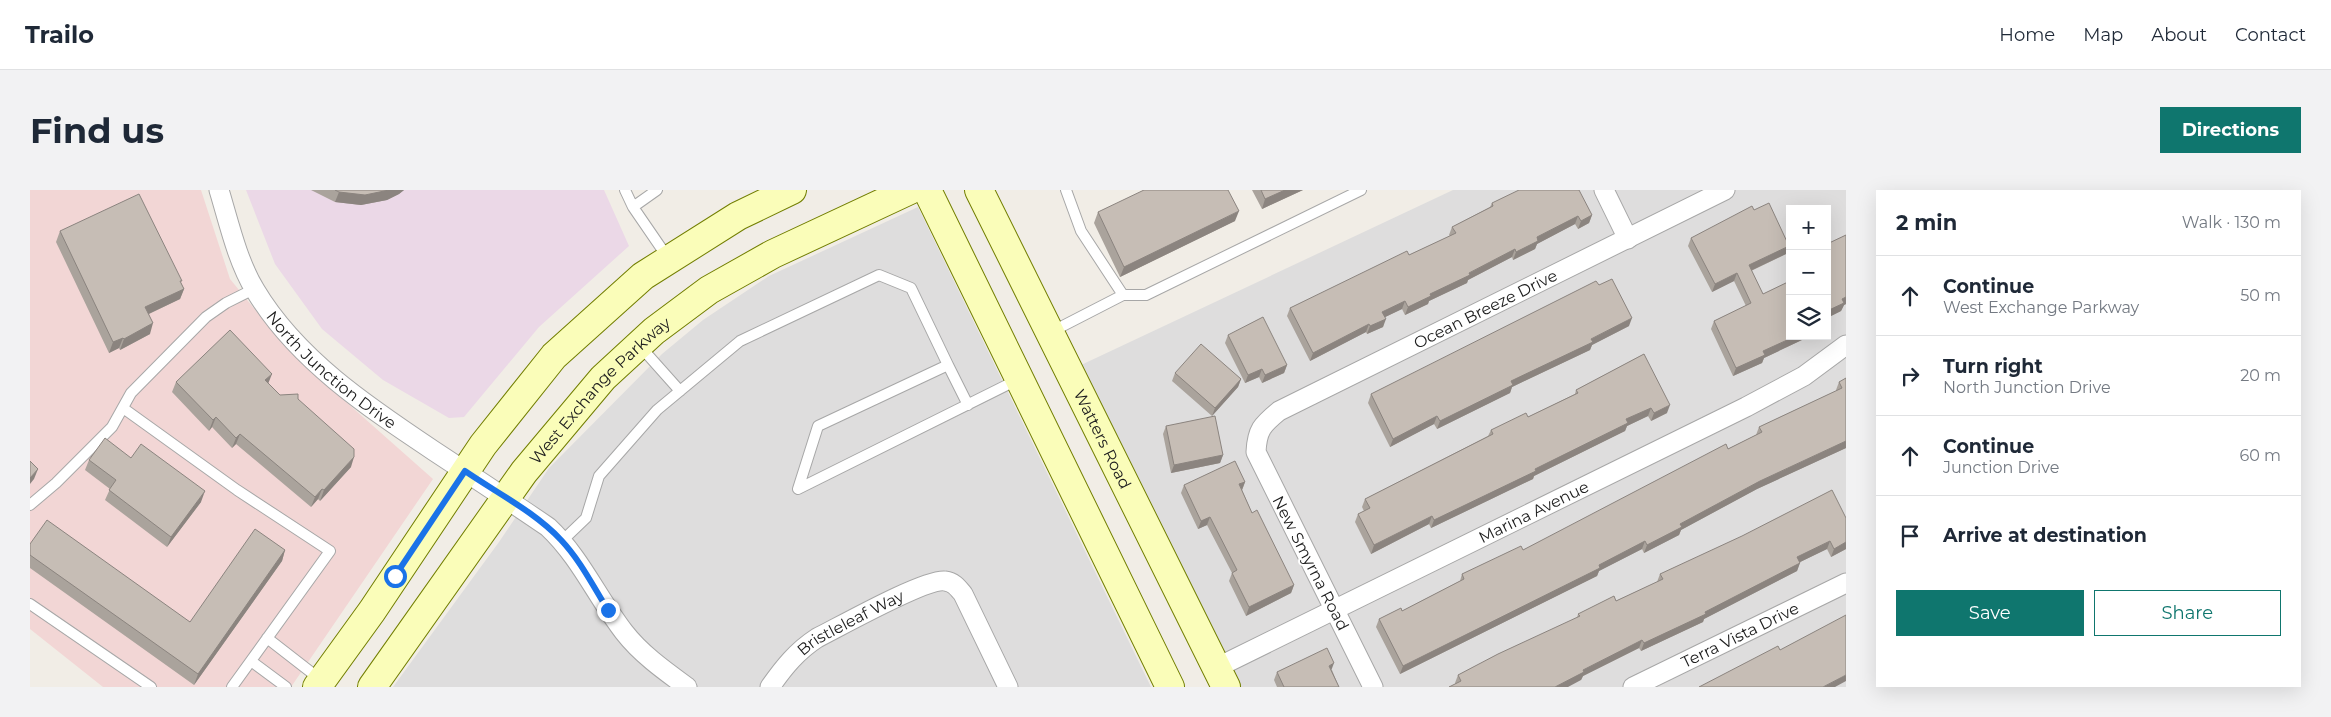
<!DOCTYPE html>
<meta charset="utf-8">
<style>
body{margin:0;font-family:Montserrat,sans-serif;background:#f2f2f3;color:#1f2937}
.controls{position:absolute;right:15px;top:15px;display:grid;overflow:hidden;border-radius:0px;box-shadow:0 5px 20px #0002}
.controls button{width:45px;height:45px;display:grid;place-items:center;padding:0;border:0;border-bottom:1px solid #e0e1e3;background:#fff;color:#1f2937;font:25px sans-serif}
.stop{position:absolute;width:15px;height:15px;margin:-11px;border:4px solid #1a73e8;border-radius:50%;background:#fff}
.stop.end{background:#1a73e8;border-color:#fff;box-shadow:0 1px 5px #0008}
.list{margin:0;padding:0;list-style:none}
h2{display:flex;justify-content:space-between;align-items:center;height:65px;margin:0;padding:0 20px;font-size:21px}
h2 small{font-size:16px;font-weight:400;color:#747a83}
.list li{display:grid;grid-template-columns:32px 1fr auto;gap:15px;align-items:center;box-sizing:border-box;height:80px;padding:0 20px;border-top:1px solid #e0e1e3}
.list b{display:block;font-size:19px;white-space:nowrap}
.list p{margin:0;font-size:16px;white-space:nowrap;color:#747a83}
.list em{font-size:16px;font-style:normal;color:#747a83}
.actions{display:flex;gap:10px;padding:15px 20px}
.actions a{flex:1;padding:11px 0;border:1px solid #0f766e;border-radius:0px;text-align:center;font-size:18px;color:#0f766e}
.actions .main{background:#0f766e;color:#fff}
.icon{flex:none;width:28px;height:28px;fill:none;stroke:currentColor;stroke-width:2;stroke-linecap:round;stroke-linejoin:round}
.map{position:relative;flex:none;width:1816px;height:497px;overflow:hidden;border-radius:0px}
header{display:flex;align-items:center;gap:30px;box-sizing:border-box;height:70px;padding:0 25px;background:#fff;border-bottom:1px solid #e0e1e3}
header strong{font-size:24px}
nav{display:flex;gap:28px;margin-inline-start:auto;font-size:18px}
.intro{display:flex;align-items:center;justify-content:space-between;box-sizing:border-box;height:120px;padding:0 30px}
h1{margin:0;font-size:35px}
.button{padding:12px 22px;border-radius:0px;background:#0f766e;color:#fff;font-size:18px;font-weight:700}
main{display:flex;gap:30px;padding:0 30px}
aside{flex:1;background:#fff;border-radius:0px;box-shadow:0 5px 20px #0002}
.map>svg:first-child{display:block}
</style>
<header>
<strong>Trailo</strong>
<nav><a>Home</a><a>Map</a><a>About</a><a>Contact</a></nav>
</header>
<div class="intro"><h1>Find us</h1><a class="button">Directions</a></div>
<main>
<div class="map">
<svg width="1816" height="497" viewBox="0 0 1816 497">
<rect width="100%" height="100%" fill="#f1ede6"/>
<path fill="#dedddd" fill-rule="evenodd" d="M1423,0H1816V497H1211L1051,175ZM1760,19H1797V146H1760Z
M888,17L1121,497H363L469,352L519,278L632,164L673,130L739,86Z"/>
<path fill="#f2d6d5" d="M0,0H171L200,89L246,145L298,196L403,289L261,497H73L0,439Z"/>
<path fill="#ebd8e7" d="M216,0H574L599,56L509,137L434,227L419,228L353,190L292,139L245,74Z"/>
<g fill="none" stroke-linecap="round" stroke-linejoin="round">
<g stroke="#a7a7a7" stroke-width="12">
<path id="service" d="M595,0L603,17
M627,0L603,17L638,68
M1036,0L1051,41L1093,105H1116L1331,0
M1021,142L1093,105
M609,155L650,201
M938,215L918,175L788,236L768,299L989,189
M93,218L207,300L300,361L202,497
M0,315L26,293L82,237L101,203L176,127L196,113L224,99
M532,351L556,328L569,286L627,220L710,151L849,85L881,98L918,175
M0,414L121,497
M237,448L291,490
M221,471L256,497"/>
</g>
<g stroke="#a7a7a7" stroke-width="21">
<g id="minor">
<path id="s1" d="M189,0C199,33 207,70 225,100C266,169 338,217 404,261C442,286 480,311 518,337C550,367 567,407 594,442C611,464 635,481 657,497"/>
<path d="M1574,0L1598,49"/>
<path id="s2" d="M1186,478L1716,217L1774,186L1816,155"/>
<path id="s3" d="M740,497C754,477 767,461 787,448C809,437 896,388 915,391C924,392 928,398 933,404L978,497"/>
<path id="s4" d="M1343,497L1226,262C1227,240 1232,235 1249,221L1695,0"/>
<path id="s5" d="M1603,497L1816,393"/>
</g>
</g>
<g stroke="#727e00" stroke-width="30">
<g id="secondary">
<path d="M897,0L1140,497"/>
<path id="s6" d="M949,0L1196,497"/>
<path d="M287,497L342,421L453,255L524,166L613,86L708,26L762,0"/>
<path id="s7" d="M342,497L494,282L573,188L624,141L679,100L743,64L880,0"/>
</g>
</g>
<use href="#service" stroke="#fff" stroke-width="10"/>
<use href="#minor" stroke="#fff" stroke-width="19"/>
<use href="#secondary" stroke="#fafdb9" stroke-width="28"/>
</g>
<path fill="#aaa39c" d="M281,0H374L369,4L357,10L331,15L305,12Z
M1222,0H1273L1232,19Z
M1462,13L1562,25L1559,33L1548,39L1545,34L1507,54L1505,59L1483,70L1482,67L1438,90L1437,93L1399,111L1398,114L1375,125L1372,119L1355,127L1353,137L1337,144L1336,142L1280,171L1257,126L1260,118L1379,65L1420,46L1419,45L1422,37L1460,17Z
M1724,20L1756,64L1721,81L1733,104L1757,93L1760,87V146H1775L1774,149L1734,168L1732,173L1703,186L1681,139L1684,131L1716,116L1704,91L1682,102L1658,56L1661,48Z
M1068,22L1205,31L1090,87L1064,33Z
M30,41L151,93L154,99L150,109L119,124L120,144L90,160L89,158L79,163L26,52Z
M1816,45V114L1814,115L1811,121L1797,128V54Z
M1569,95L1599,136L1562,155L1560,160L1482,197L1480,203L1407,239L1404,234L1360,257L1338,213L1341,204Z
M1198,145L1257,175L1254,183L1232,193L1229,187L1215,193L1195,153Z
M1614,164L1637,223L1621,231L1618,226L1597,236L1595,241L1504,286L1503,289L1401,338L1399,334L1341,364L1325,332L1328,324L1334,321L1332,317L1335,309L1458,246L1461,240L1498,227L1545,204L1546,200Z
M1145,183L1211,189L1208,197L1182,226L1142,191Z
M1816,188V258L1727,299L1651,340L1649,345L1614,363L1612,359L1569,381L1567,386L1370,484L1346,437L1349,429L1372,421L1430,391L1432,384L1493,360L1726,245L1729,237L1806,201V200L1809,192Z
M146,192L238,193L250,205L268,209L321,277L290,311L288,309L281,317L206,254L202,258L182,237L179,241L142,202Z
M1136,236L1193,265L1190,273L1141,283L1133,244Z
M101,268L171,312L137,357L75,310L80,299L55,280L59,270Z
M1215,292L1212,300L1222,323L1264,395L1261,403L1216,426L1199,391L1202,383L1177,335L1168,339L1151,303L1154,295Z
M1816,328V359L1801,367L1797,359L1770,372L1767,381L1674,429L1673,432L1611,461L1609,458L1553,486L1551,490L1425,494V493L1428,485L1547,428L1548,424L1586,411L1627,392L1630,384Z
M0,354L160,432L255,360L252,371L164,495L0,378Z
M1302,480L1309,497H1247L1244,490L1247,482Z"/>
<path fill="#8b847f" d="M359,0H374L369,4L357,10L331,15L305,12L309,2Z
M1255,0H1273L1232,19L1235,9Z
M1209,21L1205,31L1090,87L1094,77Z
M1562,25L1559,33L1548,39L1551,31Z
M1548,26L1545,34L1507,54L1505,59L1483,70L1486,62L1507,47Z
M1759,56L1756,64L1716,83L1719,75Z
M1485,59L1482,67L1438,90L1437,93L1399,111L1398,114L1375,125L1378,117L1400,104Z
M1707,83L1704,91L1682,102L1685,94Z
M154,99L150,109L112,127L115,117Z
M1816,107V114L1814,115L1811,121L1797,128V121L1812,109Z
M1375,111L1372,119L1349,130L1352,122Z
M1602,128L1599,136L1562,155L1560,160L1482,197L1480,203L1407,239L1410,231L1481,191Z
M1356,129L1353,137L1337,144L1340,136Z
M123,133L120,144L90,160L94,149Z
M1339,134L1336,142L1280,171L1283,163Z
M1766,146H1775L1774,149L1734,168L1732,173L1703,186L1706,178L1733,161Z
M93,148L89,158L79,163L83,152Z
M1257,175L1254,183L1232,193L1235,185Z
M1232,179L1229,187L1215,193L1218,185Z
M242,184L238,194L235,190Z
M1211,189L1208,197L1182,226L1185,218Z
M1640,215L1637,223L1621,231L1624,223Z
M1621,218L1618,226L1597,236L1595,241L1504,286L1503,289L1401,338L1404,330L1505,279L1596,229Z
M1407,226L1404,234L1360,257L1363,249Z
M186,227L182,237L179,241L183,230Z
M210,244L206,254L202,258L206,248Z
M1816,251V258L1727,299L1651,340L1649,345L1614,363L1617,355L1650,334L1730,291Z
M1193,265L1190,273L1141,283L1144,275Z
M324,267L321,277L290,311L294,300Z
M8,279L4,289L0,294V288Z
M1215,292L1212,300L1209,294Z
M292,299L288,309L281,317L285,307Z
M175,301L171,312L137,357L141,347Z
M1402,326L1399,334L1341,364L1344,355Z
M1180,327L1177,335L1168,339L1171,331Z
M1615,351L1612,359L1569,381L1567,386L1370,484L1373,476Z
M1800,351L1797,359L1764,375L1767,367Z
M1816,352V359L1801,367L1804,359Z
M255,360L252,371L164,495L168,484Z
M1770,373L1767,381L1674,429L1673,432L1611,461L1614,453Z
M1264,395L1261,403L1216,426L1219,417Z
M1612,450L1609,458L1553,486L1551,490L1538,497H1525L1553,480Z
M1304,473L1301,481L1299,476Z
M1816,485V491L1805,497H1793Z"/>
<path fill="#c6bdb5" stroke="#8b847f" d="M305,0H359L335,5L309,2Z
M1114,0H1198L1209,21L1094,77L1068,22Z
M1231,0H1255L1235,9Z
M1489,0H1549L1562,25L1551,31L1548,26L1507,47L1508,51L1486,62L1485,59L1439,83L1440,85L1400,104L1401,106L1378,117L1375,111L1352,122L1356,129L1340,136L1339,134L1283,163L1260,118L1377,61L1379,65L1426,43L1422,37L1463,16L1462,13Z
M109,4L152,91H150L154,99L115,117L123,133L94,149L93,148L83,152L30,41Z
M1739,13L1759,56L1719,75L1733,104L1760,91V146H1766L1733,161L1735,165L1706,178L1684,131L1721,113L1707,83L1685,94L1661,48L1722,16L1724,20Z
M1816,45V107L1812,109L1814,113L1797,121V70L1800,68L1797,62V54Z
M1582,89L1602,128L1561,149L1563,152L1481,191L1483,195L1410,231L1407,226L1363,249L1341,204L1566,91L1569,95Z
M1233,127L1257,175L1235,185L1232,179L1218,185L1198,145Z
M200,140L242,184L235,190L250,205L268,204V209L324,259V267L294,300L292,299L285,307L210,244L206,248L186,227L183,230L146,192Z
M1171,154L1211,189L1185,218L1145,183Z
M1614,164L1640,215L1624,223L1621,218L1596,229L1598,233L1505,279L1506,281L1404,330L1402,326L1344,355L1328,324L1340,318L1335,309L1463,244L1461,240L1496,223L1498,227L1548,203L1546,200Z
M1816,188V251L1730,291L1650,334L1652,337L1617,355L1615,351L1569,375L1570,378L1373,476L1349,429L1371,418L1372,421L1434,389L1432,384L1491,356L1493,360L1696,254L1698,259L1732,242L1729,237L1812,198L1809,192Z
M1185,226L1193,265L1144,275L1136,236Z
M75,248L101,268L111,254L175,301L141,347L79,300L86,290L59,270Z
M0,271L8,279L0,288Z
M1205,271L1215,292L1209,294L1222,323L1227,320L1264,395L1219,417L1202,383L1207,380L1180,327L1171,331L1154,295Z
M1802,300L1816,328V352L1804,359L1800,351L1767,367L1770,373L1675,422L1676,424L1614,453L1612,450L1553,480L1554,482L1525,497H1419L1431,491L1428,485L1468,464L1550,426L1548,424L1584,406L1586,411L1633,389L1630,384L1712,346Z
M17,330L160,432L225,339L255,360L168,484L0,365V354Z
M1816,425V485L1793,497H1669L1748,456L1750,460Z
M1297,458L1304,473L1299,476L1309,497H1254L1247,482Z"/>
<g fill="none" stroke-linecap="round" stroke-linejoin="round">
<path stroke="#1a73e8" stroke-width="6" d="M365,386L435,281C467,303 505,322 531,350C550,370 563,396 578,420"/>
</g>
<g text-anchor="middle" stroke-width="4" stroke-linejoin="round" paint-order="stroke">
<g font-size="16" fill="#202020" stroke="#fff">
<text dy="6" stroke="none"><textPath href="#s4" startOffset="542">Ocean Breeze Drive</textPath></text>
<text dy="6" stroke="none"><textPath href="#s1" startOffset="218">North Junction Drive</textPath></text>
<text dy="6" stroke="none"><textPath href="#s7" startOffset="375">West Exchange Parkway</textPath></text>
<text dy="6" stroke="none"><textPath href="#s6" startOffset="278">Watters Road</textPath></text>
<text dy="6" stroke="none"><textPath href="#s2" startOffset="354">Marina Avenue</textPath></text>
<text transform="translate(1281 373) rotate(63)" y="6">New Smyrna Road</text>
<text dy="6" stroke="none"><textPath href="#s3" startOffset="105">Bristleleaf Way</textPath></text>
<text dy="6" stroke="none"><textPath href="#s5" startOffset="119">Terra Vista Drive</textPath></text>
</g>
</g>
</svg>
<div class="controls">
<button>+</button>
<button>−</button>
<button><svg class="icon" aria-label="layers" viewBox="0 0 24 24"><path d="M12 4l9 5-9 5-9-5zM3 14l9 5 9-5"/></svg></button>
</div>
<div class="stop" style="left:365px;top:386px"></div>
<div class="stop end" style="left:578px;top:420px"></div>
</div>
<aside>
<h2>2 min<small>Walk · 130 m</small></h2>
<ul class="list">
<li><svg class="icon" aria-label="ahead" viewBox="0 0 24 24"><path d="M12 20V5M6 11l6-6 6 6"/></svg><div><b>Continue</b><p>West Exchange Parkway</p></div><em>50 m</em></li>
<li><svg class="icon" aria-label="right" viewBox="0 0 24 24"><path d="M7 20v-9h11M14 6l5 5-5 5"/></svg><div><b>Turn right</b><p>North Junction Drive</p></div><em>20 m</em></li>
<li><svg class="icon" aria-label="ahead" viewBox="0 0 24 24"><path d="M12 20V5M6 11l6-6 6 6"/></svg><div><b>Continue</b><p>Junction Drive</p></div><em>60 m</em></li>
<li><svg class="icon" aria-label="arrive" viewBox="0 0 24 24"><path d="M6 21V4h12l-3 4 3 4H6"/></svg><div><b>Arrive at destination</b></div></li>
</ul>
<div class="actions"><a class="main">Save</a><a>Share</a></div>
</aside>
</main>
